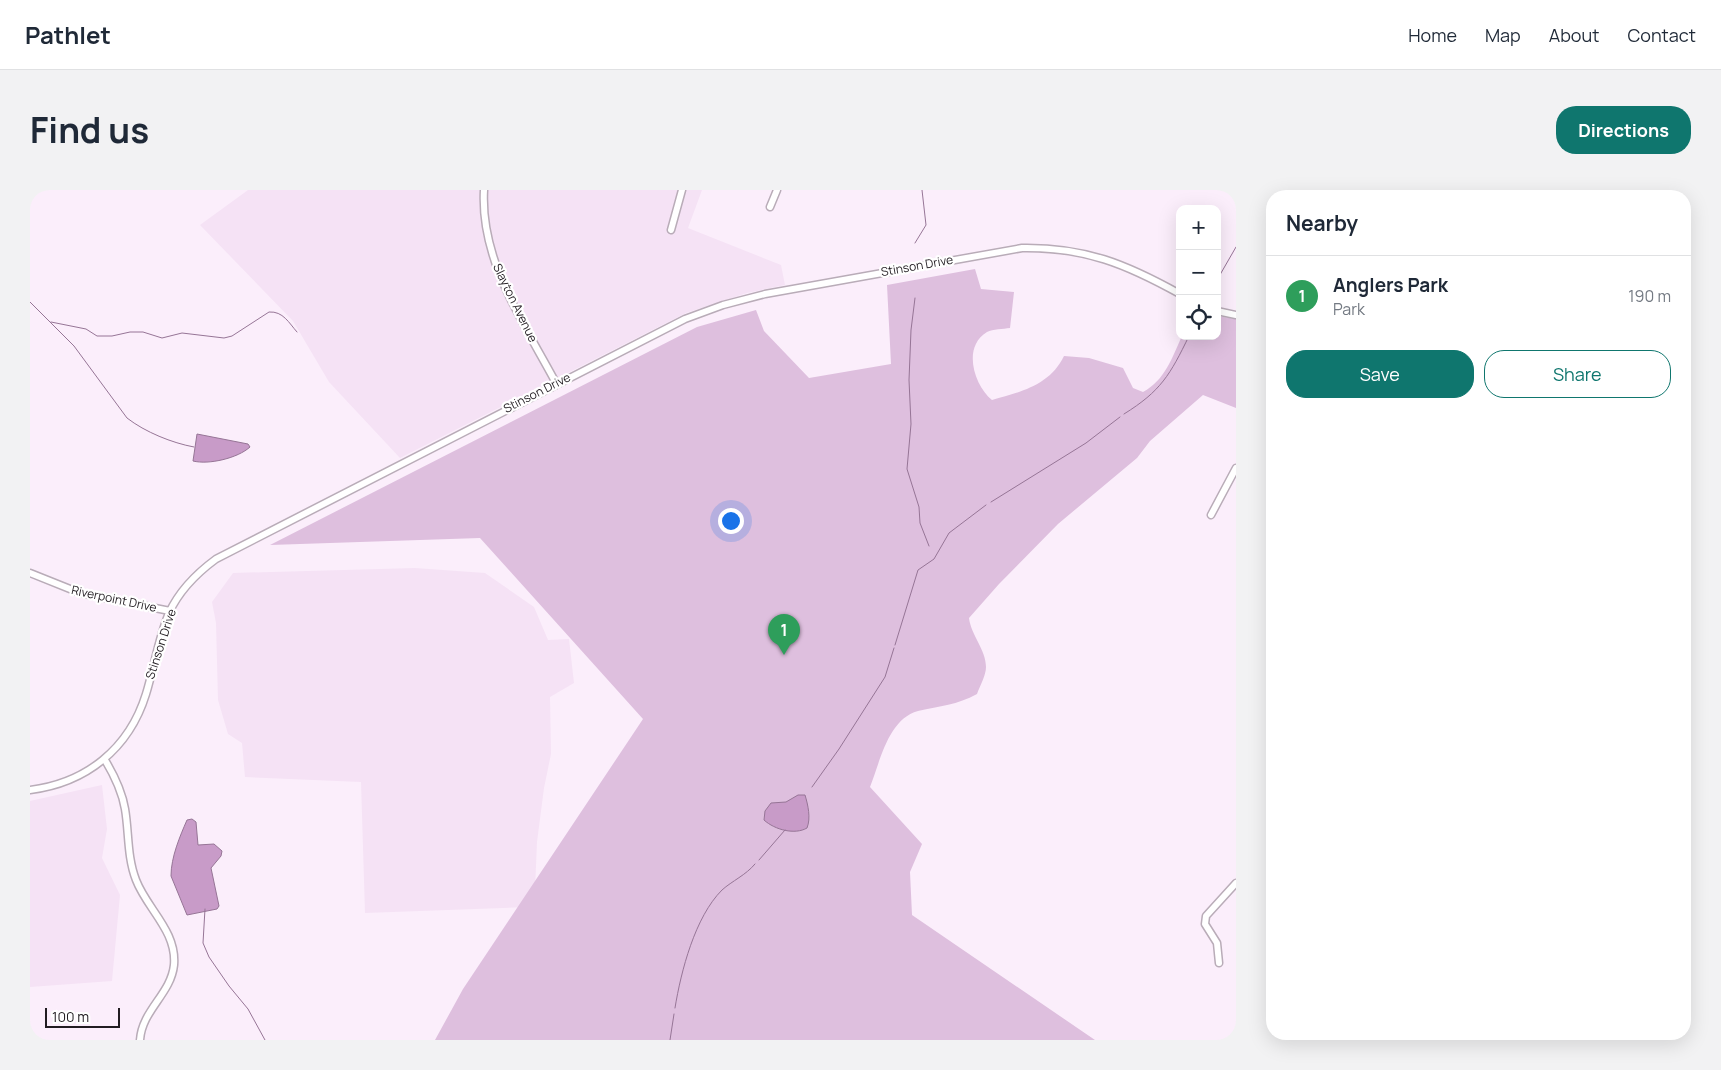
<!DOCTYPE html>
<meta charset="utf-8">
<style>
body{margin:0;font-family:Manrope,sans-serif;background:#f2f2f3;color:#1f2937}
.controls{position:absolute;right:15px;top:15px;display:grid;overflow:hidden;border-radius:10px;box-shadow:0 5px 20px #0002}
.controls button{width:45px;height:45px;display:grid;place-items:center;padding:0;border:0;border-bottom:1px solid #e0e1e3;background:#fff;color:#1f2937;font:25px sans-serif}
.scale{position:absolute;left:15px;bottom:12px;width:75px;box-sizing:border-box;padding-left:5px;border:2px solid #211c21;border-top:0;font-size:14px;line-height:18px;white-space:nowrap;color:#211c21;-webkit-text-stroke:4px #fff;paint-order:stroke}
.you{position:absolute;left:700px;top:330px;width:18px;height:18px;margin:-12px;border:4px solid #fff;border-radius:50%;background:#1a73e8;box-shadow:0 0 0 8px #1a73e833}
.badge{display:grid;place-items:center;width:32px;height:32px;border-radius:50%;background:#0f766e;color:#fff;font-size:16px;font-weight:700}
.pin{position:absolute;translate:-50% -41px;filter:drop-shadow(0 1px 2px #0008)}
.pin::after{content:'';position:absolute;top:26px;width:18px;height:15px;background:inherit;clip-path:polygon(0 0,100% 0,50% 100%)}
.list{margin:0;padding:0;list-style:none}
h2{display:flex;justify-content:space-between;align-items:center;height:65px;margin:0;padding:0 20px;font-size:21px}
h2 small{font-size:16px;font-weight:400;color:#747a83}
.list li{display:grid;grid-template-columns:32px 1fr auto;gap:15px;align-items:center;box-sizing:border-box;height:80px;padding:0 20px;border-top:1px solid #e0e1e3}
.list b{display:block;font-size:19px;white-space:nowrap}
.list p{margin:0;font-size:16px;white-space:nowrap;color:#747a83}
.list em{font-size:16px;font-style:normal;color:#747a83}
.actions{display:flex;gap:10px;padding:15px 20px}
.actions a{flex:1;padding:11px 0;border:1px solid #0f766e;border-radius:20px;text-align:center;font-size:18px;color:#0f766e}
.actions .main{background:#0f766e;color:#fff}
.icon{flex:none;width:28px;height:28px;fill:none;stroke:currentColor;stroke-width:2;stroke-linecap:round;stroke-linejoin:round}
.map{position:relative;flex:none;width:1206px;height:850px;overflow:hidden;border-radius:20px}
header{display:flex;align-items:center;gap:30px;box-sizing:border-box;height:70px;padding:0 25px;background:#fff;border-bottom:1px solid #e0e1e3}
header strong{font-size:24px}
nav{display:flex;gap:28px;margin-inline-start:auto;font-size:18px}
.intro{display:flex;align-items:center;justify-content:space-between;box-sizing:border-box;height:120px;padding:0 30px}
h1{margin:0;font-size:35px}
.button{padding:12px 22px;border-radius:20px;background:#0f766e;color:#fff;font-size:18px;font-weight:700}
main{display:flex;gap:30px;padding:0 30px}
aside{flex:1;background:#fff;border-radius:20px;box-shadow:0 5px 20px #0002}
.map>svg:first-child{display:block}
</style>
<header>
<strong>Pathlet</strong>
<nav><a>Home</a><a>Map</a><a>About</a><a>Contact</a></nav>
</header>
<div class="intro"><h1>Find us</h1><a class="button">Directions</a></div>
<main>
<div class="map">
<svg width="1206" height="850" viewBox="0 0 1206 850">
<rect width="100%" height="100%" fill="#fbeefb"/>
<path fill="#f5e2f5" d="M218,0H672L658,38L751,75L755,95L717,103L656,123L370,268L299,192L263,131L170,35Z
M385,378L455,383L504,417L518,450L539,449L544,493L520,507L521,564L514,598L507,652L505,700L497,717L335,723L331,592L215,587L212,553L198,544L188,510L186,433L182,412L203,383Z
M72,595L77,639L72,668L90,705L82,791L0,797V611Z"/>
<path fill="#debfde" d="M945,79L951,99L984,102L980,138C973,139 963,139 957,142C932,157 944,195 962,210C991,202 1020,195 1034,166L1059,168L1093,178L1103,198L1113,202C1135,190 1142,168 1152,146H1187V126L1206,129V218L1173,205L1120,251L1107,268L1028,334L969,394L939,428C941,445 956,460 956,477C956,485 950,496 947,504C927,515 910,516 888,521C858,529 850,572 840,597L892,654L880,682L882,725L1065,850H405L433,799L613,529L450,348L240,355L667,137L726,120L734,141L779,188L861,174L857,95Z"/>
<path fill="#c89bc8" stroke="#967596" d="M167,244L218,254L220,257C208,268 179,275 163,271Z
M768,605H775C778,615 781,628 777,638C765,645 745,640 734,630L735,621L741,613L756,612Z
M162,629L166,632L168,655L184,654L192,661L191,666L181,678L189,716L187,719L157,725L141,686C141,667 150,646 157,630Z"/>
<g fill="none" stroke-linecap="round" stroke-linejoin="round">
<path stroke="#967596" stroke-width="1" d="M885,53L896,35L892,0
M1187,90L1206,57
M885,108L881,140L879,190L881,234L877,279L889,317L890,333L899,356
M0,112L44,156L97,228C115,242 142,253 164,257
M21,132L56,139L67,146H82L100,142H113L132,148L152,143L194,148L202,146L239,122C253,121 259,133 267,142
M1094,224C1131,201 1140,185 1159,146
M961,312L1056,253L1090,227
M865,455L888,380L904,369L919,343L956,315
M782,597L809,559L855,487L864,458
M729,670L755,640
M175,719L173,753L179,767L199,796L218,819L235,850
M645,818C651,781 665,727 692,700C702,691 716,685 725,674
M640,850L644,824"/>
<g stroke="#b9acb8" stroke-width="9">
<path id="minor" d="M454,0C450,71 494,133 526,193
M740,17L747,0
M641,40L652,0
M1187,121L1206,125
M1181,325L1206,278
M0,383L50,403L140,421
M75,570C84,585 92,601 95,619C99,642 97,667 106,690C117,719 147,741 144,775C141,804 112,820 110,850
M0,600C56,593 99,559 116,504C124,478 128,449 139,423C149,401 167,383 186,369L655,129L693,115L735,104L992,58C1055,57 1096,74 1150,104
M1189,773L1187,753L1175,734L1176,726L1206,693"/>
</g>
<use href="#minor" stroke="#fff" stroke-width="6"/>
</g>
<g text-anchor="middle" stroke-width="4.5" stroke-linejoin="round" paint-order="stroke">
<g font-size="12" fill="#211c21" stroke="#fff">
<text transform="translate(887 76) rotate(-10)" y="4">Stinson Drive</text>
<text transform="translate(485 113) rotate(64)" y="4">Slayton Avenue</text>
<text transform="translate(507 203) rotate(-27)" y="4">Stinson Drive</text>
<text transform="translate(84 409) rotate(12)" y="4">Riverpoint Drive</text>
<text transform="translate(131 454) rotate(-72)" y="4">Stinson Drive</text>
</g>
</g>
</svg>
<div class="controls">
<button>+</button>
<button>−</button>
<button><svg class="icon" aria-label="locate" viewBox="0 0 24 24"><circle cx="12" cy="12" r="6"/><path d="M12 2v4M12 18v4M2 12h4M18 12h4"/></svg></button>
</div>
<div class="scale">100 m</div>
<div class="you"></div>
<div class="pin badge" style="left:754px;top:465px;background:#2e9e5b">1</div>
</div>
<aside>
<h2>Nearby<small></small></h2>
<ul class="list">
<li><span class="badge" style="background:#2e9e5b">1</span><div><b>Anglers Park</b><p>Park</p></div><em>190 m</em></li>
</ul>
<div class="actions"><a class="main">Save</a><a>Share</a></div>
</aside>
</main>
